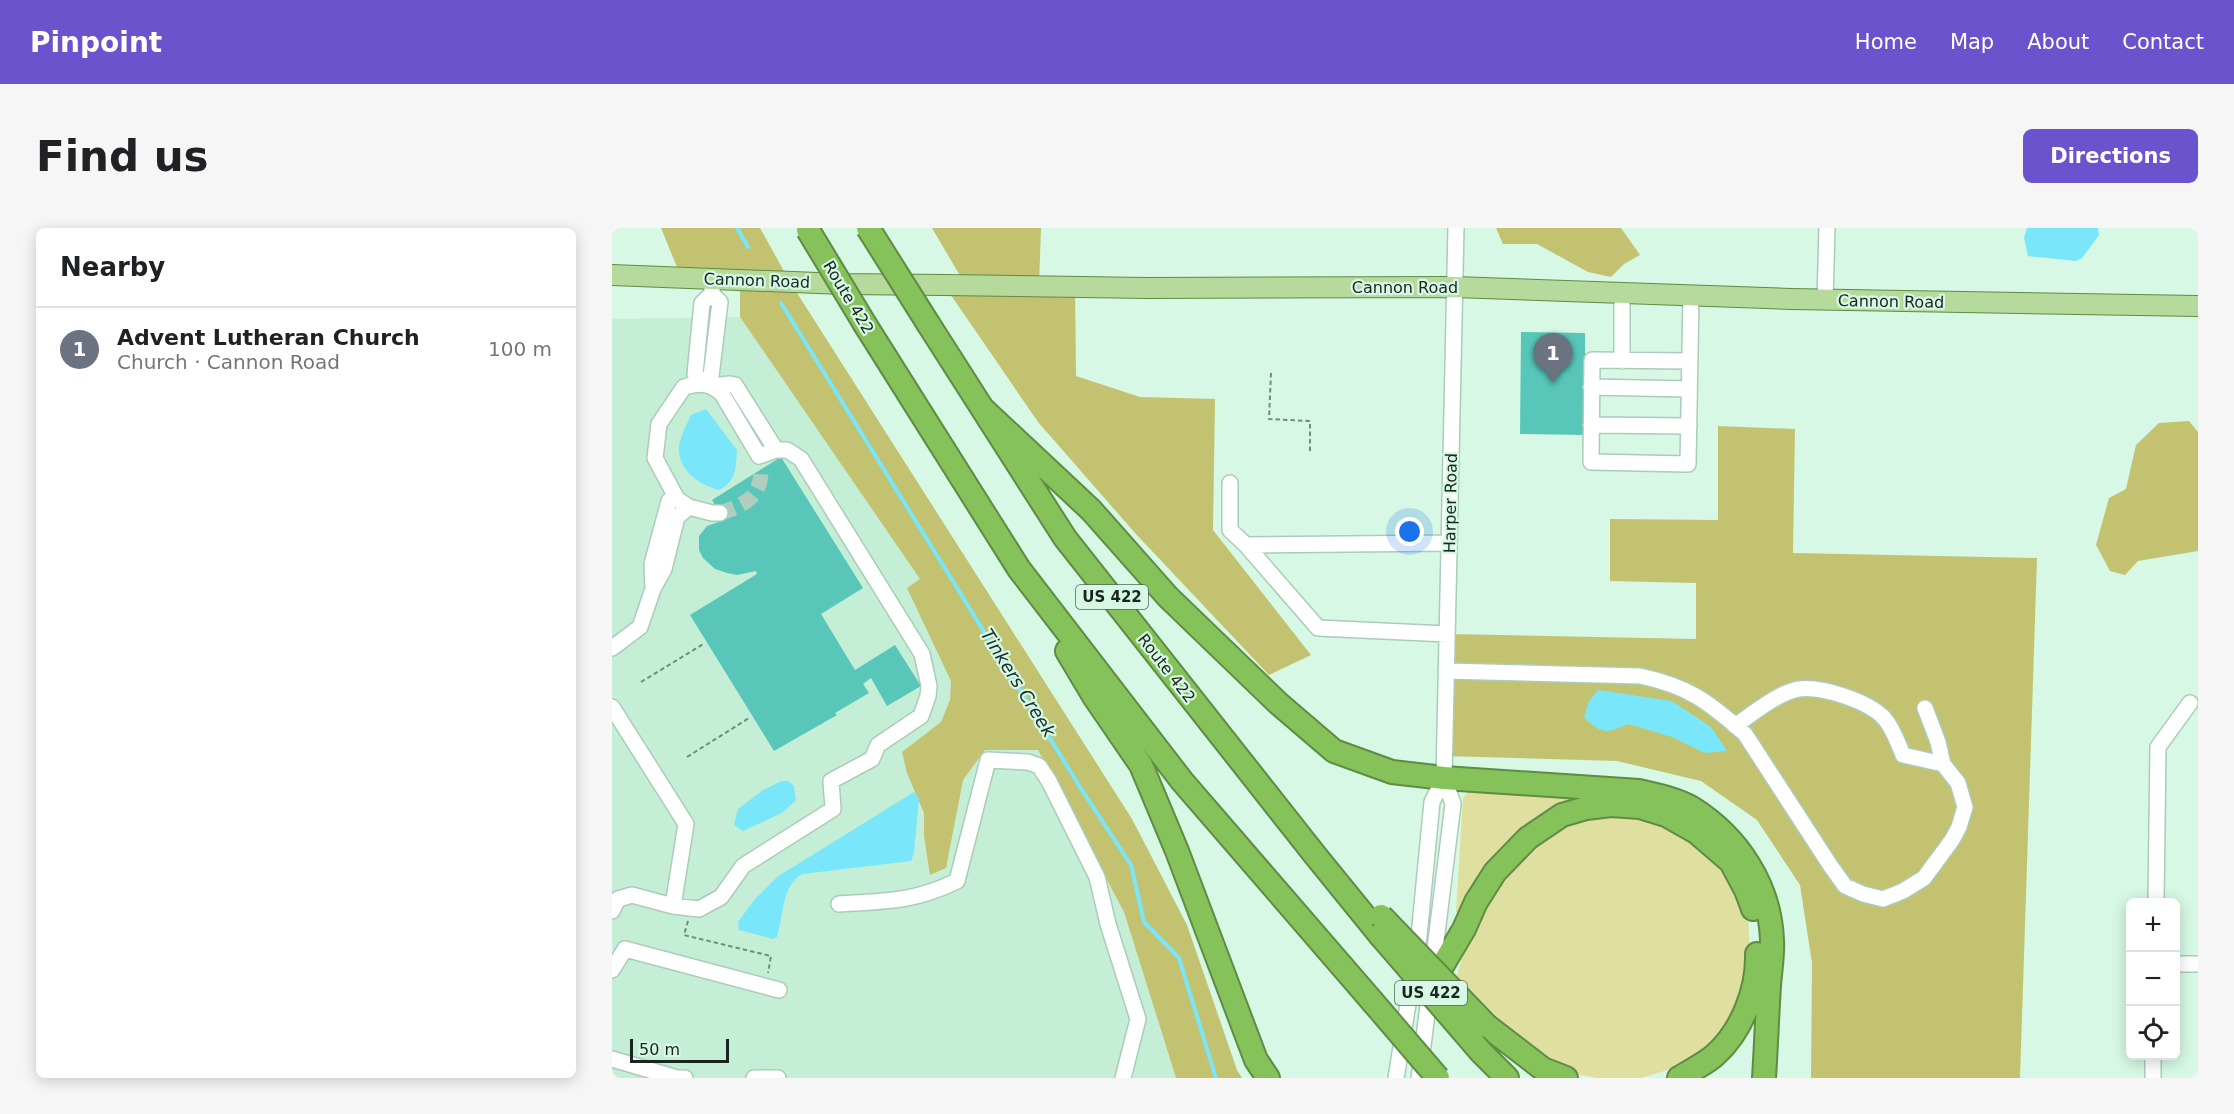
<!DOCTYPE html>
<meta charset="utf-8">
<style>
body{margin:0;font-family:"DejaVu Sans",sans-serif;background:#f6f6f6;color:#202124}
.controls{position:absolute;right:18px;bottom:18px;display:grid;overflow:hidden;border-radius:9px;box-shadow:0 3px 15px #0003}
.controls button{width:54px;height:54px;display:grid;place-items:center;padding:0;border:0;border-bottom:2px solid #e0e0e0;background:#fff;color:#202124;font:30px sans-serif}
.scale{position:absolute;left:18px;bottom:15px;width:99px;box-sizing:border-box;padding-left:6px;border:3px solid #19261f;border-top:0;font-size:16px;line-height:21px;white-space:nowrap;color:#19261f;-webkit-text-stroke:4px #d6f8e4;paint-order:stroke}
.you{position:absolute;left:798px;top:304px;width:21px;height:21px;margin:-15px;border:4px solid #fff;border-radius:50%;background:#1a73e8;box-shadow:0 0 0 9px #1a73e833}
.badge{display:grid;place-items:center;width:39px;height:39px;border-radius:50%;background:#6a53cc;color:#fff;font-size:20px;font-weight:700}
.pin{position:absolute;translate:-50% -50px;filter:drop-shadow(0 2px 3px #0008)}
.pin::after{content:'';position:absolute;top:32px;width:21px;height:18px;background:inherit;clip-path:polygon(0 0,100% 0,50% 100%)}
.list{margin:0;padding:0;list-style:none}
h2{display:flex;justify-content:space-between;align-items:center;height:78px;margin:0;padding:0 24px;font-size:26px}
h2 small{font-size:20px;font-weight:400;color:#757577}
.list li{display:grid;grid-template-columns:39px 1fr auto;gap:18px;align-items:center;box-sizing:border-box;height:84px;padding:0 24px;border-top:2px solid #e0e0e0}
.list b{display:block;font-size:22px;white-space:nowrap}
.list p{margin:0;font-size:20px;white-space:nowrap;color:#757577}
.list em{font-size:20px;font-style:normal;color:#757577}
.icon{flex:none;width:33px;height:33px;fill:none;stroke:currentColor;stroke-width:2;stroke-linecap:round;stroke-linejoin:round}
.map{position:relative;flex:none;width:1586px;height:850px;overflow:hidden;border-radius:9px}
header{display:flex;align-items:center;gap:36px;box-sizing:border-box;height:84px;padding:0 30px;background:#6a53cc;color:#fff}
header strong{font-size:28px}
nav{display:flex;gap:33px;margin-inline-start:auto;font-size:21px}
.intro{display:flex;align-items:center;justify-content:space-between;box-sizing:border-box;height:144px;padding:0 36px}
h1{margin:0;font-size:42px}
.button{padding:15px 27px;border-radius:9px;background:#6a53cc;color:#fff;font-size:21px;font-weight:700}
main{display:flex;gap:36px;padding:0 36px}
aside{flex:1;background:#fff;border-radius:9px;box-shadow:0 3px 15px #0003}
.map>svg:first-child{display:block}
</style>
<header>
<strong>Pinpoint</strong>
<nav><a>Home</a><a>Map</a><a>About</a><a>Contact</a></nav>
</header>
<div class="intro"><h1>Find us</h1><a class="button">Directions</a></div>
<main>
<aside>
<h2>Nearby<small></small></h2>
<ul class="list">
<li><span class="badge" style="background:#6b7280">1</span><div><b>Advent Lutheran Church</b><p>Church · Cannon Road</p></div><em>100 m</em></li>
</ul>
</aside>
<div class="map">
<svg width="1586" height="850" viewBox="0 0 1586 850">
<rect width="100%" height="100%" fill="#d6f8e4"/>
<path fill="#c4eed5" d="M128,89L430,528L512,684L564,850H0V91Z"/>
<path fill="#dfdfa0" d="M858,562L972,570L938,581L903,605L873,639L851,686L844,684L851,570Z
M997,583L1067,598L1114,639L1136,688L1138,725L1133,758L1120,786L1103,810L1088,823L1059,841L1029,850H985L969,847L944,837L869,782L843,754L856,709L889,645L952,592Z"/>
<path fill="#c3c271" d="M49,0H148L178,54L520,591L575,697L625,842L630,850H564L512,684L426,522H373L351,552L334,640L318,647L312,608V585L295,545L290,524L329,494L338,472L339,453L295,360L308,351L128,89V52L69,49Z
M320,0H429L427,58L463,59L464,148L528,169L603,171L601,302L699,427L657,447L523,305L426,194L332,57L353,56Z
M884,0H1009L1028,27L1012,36L999,49L976,44L925,16H891Z
M1577,193L1586,204V323L1526,333L1513,347L1498,343L1484,317L1497,270L1514,261L1524,217L1547,195Z
M1106,198L1183,201L1181,325L1425,330L1408,850H1199L1200,735L1188,657L1145,592L1089,553L1005,533L832,528L835,406L1084,411V355L998,353V291L1106,292Z"/>
<path fill="#79e6f9" d="M1415,0H1486L1487,7L1470,30L1464,33L1416,28L1412,10Z
M94,181L125,222C124,239 124,254 107,262C90,258 69,245 67,224C66,212 74,198 79,187Z
M986,462L1060,473L1099,499L1115,523L1093,525L1060,509L1016,496C994,506 990,506 972,490L976,475Z
M170,553H176L182,558L184,572L170,585L131,603L122,597L126,581L151,562Z
M302,564L307,570L302,625L299,633L190,646C169,659 172,687 165,709L161,711L127,702L126,694L143,671L165,649Z"/>
<g fill="none" stroke-linecap="round" stroke-linejoin="round">
<path stroke="#79e6f9" stroke-width="4" d="M125,0L136,19
M169,75L468,559L519,637L532,694L567,730L604,850"/>
</g>
<path fill="#58c7ba" d="M909,104L973,105V207L908,206Z
M169,229L251,360L209,386L243,442L283,417L309,458L275,478L259,450L251,456L257,465L223,485L225,487L162,523L78,387L145,346L144,343L125,347L115,345L103,341L91,330L87,322V308L95,298L112,292L100,272Z"/>
<g fill="none" stroke-linecap="round" stroke-linejoin="round">
<path stroke="#b0cebd" stroke-width="15" stroke-dasharray="15 8" stroke-linecap="butt" d="M108,285C131,278 150,269 149,241"/>
<g stroke="#abccb8" stroke-width="18">
<path id="minor" d="M100,51V66L108,74L99,148L91,154L83,146L90,75L100,66
M1010,66V133
M1213,72L1215,0
M1078,133L980,132L979,234L1076,236L1079,68
M102,158L117,156L123,157L164,222L147,228L110,166C97,154 89,155 72,159L47,196L43,230L65,271L77,279L100,285H108
M979,159L1077,161
M979,197L1077,198
M618,255V302L634,317
M63,267L57,273L40,336L41,361L52,341L65,289L77,279
M835,406L706,400L634,317L837,315
M0,420L28,399L41,361
M834,443L1028,448C1076,458 1097,474 1133,506L1218,637L1233,658L1251,666L1271,671L1291,663L1312,650L1340,612L1347,599L1353,579L1346,555L1331,536L1291,527C1286,515 1281,500 1272,490C1256,473 1210,458 1187,461C1167,464 1140,486 1123,498
M0,479L74,596L61,678L20,667L6,671L0,683
M1313,480L1326,514L1331,536
M1544,674L1546,519L1578,475
M227,676C274,673 302,674 345,653L376,532L416,534L427,538L437,553L485,649L496,696L526,791L511,850
M61,678L87,681L109,669L131,638L221,581L219,553L260,531L266,517L309,488L316,468L317,458L310,426L189,231L175,222H164
M1564,736H1586
M0,742L13,721L167,762
M0,831L65,850H73
M142,850H166
M784,850L807,708L820,574L832,550
M807,850L841,576L832,550L844,0
M1541,850V828"/>
</g>
<g stroke="#5f8b45" stroke-width="22">
<path id="major" d="M0,47L231,56L332,57L535,60L843,59L1179,71L1586,78"/>
</g>
<g stroke="#5f8b45" stroke-width="26">
<path id="highway" d="M317,97L453,310L703,627L768,707
M254,98L407,341L570,553L760,773
M371,181L479,282L556,369L666,475L722,523L780,544L832,550L1027,563C1045,567 1064,571 1080,580C1126,609 1158,657 1160,712C1161,727 1158,743 1157,758C1155,789 1154,819 1152,850
M455,423L483,470L529,537L565,623L644,832L656,850
M819,757L852,701L864,674L883,644L916,610L950,587L974,580L999,577L1028,579L1054,587L1084,604L1119,634L1134,662L1141,681
M875,798L931,841L954,850
M869,824L895,850
M1067,850C1078,843 1093,836 1103,827C1130,803 1146,761 1145,726"/>
</g>
<path stroke="#748b7e" stroke-width="2" stroke-dasharray="4.5 3" stroke-linecap="butt" d="M659,145L657,191L698,193V224
M29,454L93,415
M75,529L137,490
M76,693L72,707L159,728L156,745"/>
<use href="#minor" stroke="#fff" stroke-width="15"/>
<use href="#major" stroke="#b6da9b" stroke-width="20"/>
<use href="#highway" stroke="#85c259" stroke-width="22"/>
<g stroke="#5f8b45" stroke-width="26" stroke-linecap="butt">
<path id="highway-bridge" d="M256,0L317,97
M196,2L254,98
M769,688L875,798
M768,707L869,824
M760,773L826,850"/>
</g>
<use href="#highway-bridge" stroke="#85c259" stroke-width="22"/>
</g>
<g text-anchor="middle" stroke-width="4.5" stroke-linejoin="round" paint-order="stroke">
<g fill="#d6f8e4" stroke="#52655a" stroke-width="1.5">
<rect x="464" y="357" width="72" height="24" rx="4.5"/>
<rect x="783" y="753" width="72" height="24" rx="4.5"/>
</g>
<g font-size="15" font-weight="bold" fill="#19261f">
<text x="500" y="374">US 422</text>
<text x="819" y="770">US 422</text>
</g>
<g font-size="16" fill="#19261f" stroke="#d6f8e4">
<text transform="translate(145 52) rotate(2)" y="6">Cannon Road</text>
<text x="793" y="65">Cannon Road</text>
<text transform="translate(237 69) rotate(59)" y="6">Route 422</text>
<text transform="translate(1279 73) rotate(1)" y="6">Cannon Road</text>
<text transform="translate(838 275) rotate(-89)" y="6">Harper Road</text>
<text transform="translate(555 440) rotate(52)" y="6">Route 422</text>
</g>
<g font-size="18" font-style="italic" fill="#1a2e32" stroke="#d6f8e4">
<text transform="translate(406 455) rotate(58)" y="6">Tinkers Creek</text>
</g>
</g>
</svg>
<div class="controls">
<button>+</button>
<button>−</button>
<button><svg class="icon" aria-label="locate" viewBox="0 0 24 24"><circle cx="12" cy="12" r="6"/><path d="M12 2v4M12 18v4M2 12h4M18 12h4"/></svg></button>
</div>
<div class="scale">50 m</div>
<div class="you"></div>
<div class="pin badge" style="left:941px;top:155px;background:#6b7280">1</div>
</div>
</main>
